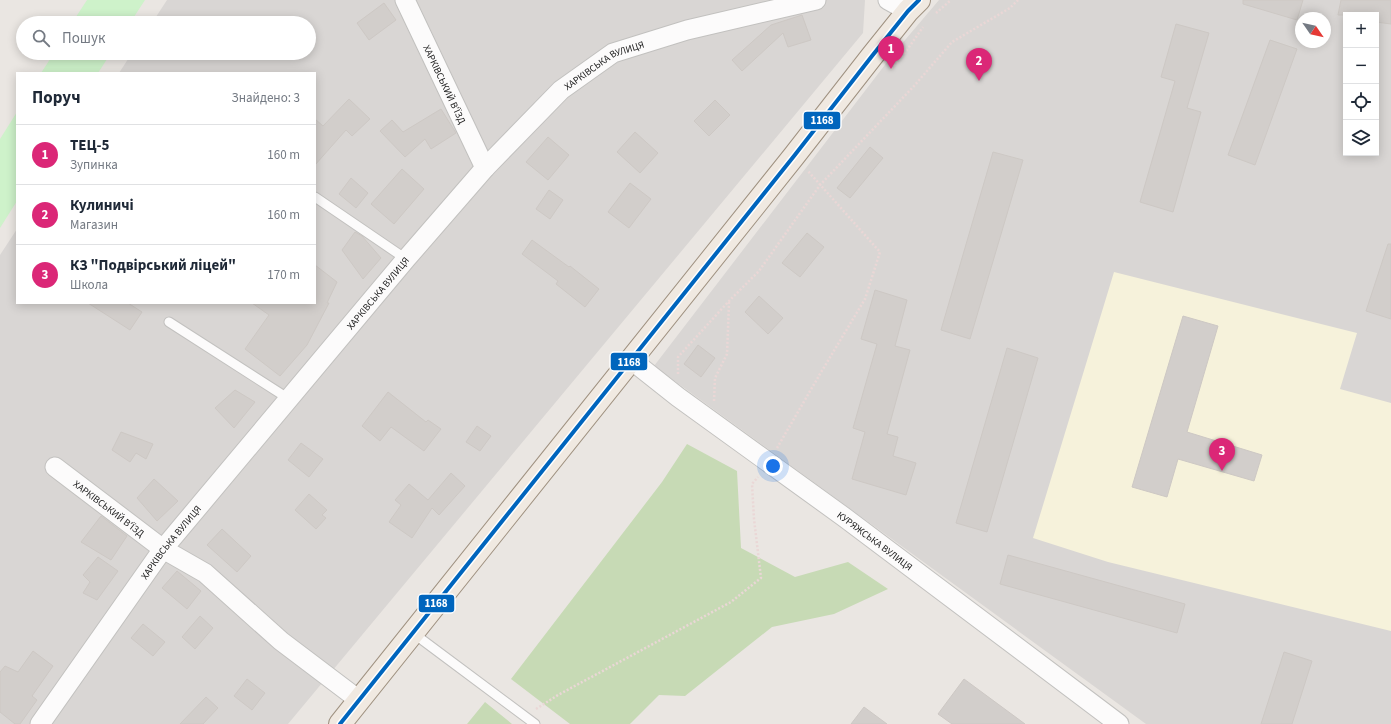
<!DOCTYPE html>
<html lang="uk">
<meta charset="utf-8">
<style>
body{margin:0;font-family:"Source Sans 3",sans-serif;background:#f6f6f7;color:#1f2937}
.controls{position:absolute;right:12px;top:12px;display:grid;overflow:hidden;border-radius:0px;box-shadow:0 2px 10px #0003}
.controls button{width:36px;height:36px;display:grid;place-items:center;padding:0;border:0;border-bottom:1px solid #e0e1e3;background:#fff;color:#1f2937;font:20px sans-serif}
.compass{position:absolute;left:1295px;top:12px;width:36px;height:36px;border-radius:50%;background:#fff;box-shadow:0 2px 10px #0003;rotate:124deg}
.you{position:absolute;left:773px;top:466px;width:14px;height:14px;margin:-10px;border:3px solid #fff;border-radius:50%;background:#1a73e8;box-shadow:0 0 0 6px #1a73e833}
.badge{display:grid;place-items:center;width:26px;height:26px;border-radius:50%;background:#db2777;color:#fff;font-size:13px;font-weight:700}
.pin{position:absolute;translate:-50% -33px;filter:drop-shadow(0 1px 2px #0008)}
.pin::after{content:'';position:absolute;top:21px;width:14px;height:12px;background:inherit;clip-path:polygon(0 0,100% 0,50% 100%)}
.list{margin:0;padding:0;list-style:none}
h2{display:flex;justify-content:space-between;align-items:center;height:52px;margin:0;padding:0 16px;font-size:17px}
h2 small{font-size:13px;font-weight:400;color:#747a83}
.list li{display:grid;grid-template-columns:26px 1fr auto;gap:12px;align-items:center;box-sizing:border-box;height:60px;padding:0 16px;border-top:1px solid #e0e1e3}
.list b{display:block;font-size:15px;white-space:nowrap}
.list p{margin:0;font-size:13px;white-space:nowrap;color:#747a83}
.list em{font-size:13px;font-style:normal;color:#747a83}
.icon{flex:none;width:22px;height:22px;fill:none;stroke:currentColor;stroke-width:2;stroke-linecap:round;stroke-linejoin:round}
.map{position:relative;flex:none;width:1391px;height:724px;overflow:hidden}
.search{position:absolute;background:#fff;box-shadow:0 2px 10px #0003;left:16px;top:16px;width:300px;height:44px;display:flex;align-items:center;gap:10px;box-sizing:border-box;padding:0 14px;border-radius:22px;color:#747a83;font-size:15px}
.panel{position:absolute;background:#fff;box-shadow:0 2px 10px #0003;left:16px;top:72px;width:300px;height:232px;border-radius:0px}
.map>svg:first-child{display:block}
</style>
<div class="map">
<svg width="1391" height="724" viewBox="0 0 1391 724">
<rect width="100%" height="100%" fill="#eae6e2"/>
<path fill="#d9d6d4" fill-rule="evenodd" d="M167,0H865L863,33L288,724H0V255L17,229V303H315V73H119L132,53H309V23H152Z
M939,0H1391V724H1146L654,366L894,53ZM1346,15H1376V153H1346ZM1301,18H1325V42H1301Z"/>
<path fill="#f6f2db" d="M1114,272L1357,333L1340,389L1391,403V631L1108,562L1033,538Z"/>
<path fill="#c7dab5" d="M687,444L737,471L741,548L795,577L848,562L888,589L834,614L772,627L685,696L659,695L630,724H570L511,679L662,482Z
M485,702L512,724H467Z"/>
<path fill="#cef2ca" d="M87,0H145L130,23H72Z
M54,53H111L98,73H41Z
M17,112V201L0,228V139Z"/>
<path fill="#d2cecb" stroke="#cdc8c4" d="M1243,0H1303L1297,20L1243,4Z
M1341,0H1391V24L1376,22V15H1338Z
M384,3L396,20L369,40L357,23Z
M802,15L811,40L788,47L783,33L742,71L732,60L771,25Z
M1176,24L1209,33L1187,108L1201,112L1173,212L1140,202L1175,81L1161,77Z
M1270,40L1297,49L1255,165L1228,155Z
M349,99L370,119L352,136L346,130L315,165V119L323,126Z
M715,100L730,115L709,136L694,121Z
M441,109L456,133L431,149L425,139L405,157L380,131L392,120L403,132Z
M635,132L658,153L640,173L617,152Z
M548,137L569,155L548,180L526,162Z
M870,147L883,158L850,198L837,188Z
M993,152L1023,160L970,339L941,330Z
M402,169L424,189L394,224L371,204Z
M351,178L368,193L356,208L339,194Z
M630,183L651,199L629,228L608,212Z
M549,190L563,200L550,219L536,209Z
M355,232L362,236L381,258L363,279L342,250Z
M807,233L824,247L800,277L782,263Z
M532,240L569,267L570,266L599,289L585,307L556,284L558,281L522,254Z
M1388,244H1391V319L1366,311Z
M315,265L337,282L327,303H329L307,345L280,376L245,349L269,315L252,303H315Z
M875,290L907,300L895,346L910,350L887,434L898,437L893,456L916,463L906,495L852,479L865,432L853,428L877,344L861,339Z
M759,296L783,318L768,334L745,312Z
M88,303H128L142,312L130,330Z
M1183,316L1218,326L1187,432L1262,455L1254,481L1178,459L1167,497L1132,487Z
M698,345L715,358L701,377L684,364Z
M1007,348L1038,358L987,532L956,523Z
M235,390L255,402L234,428L215,408Z
M388,392L426,422L428,420L441,429L424,451L391,427L380,441L362,426Z
M477,426L491,436L480,451L466,442Z
M121,432L153,444L146,459L136,453L130,462L112,450Z
M301,443L323,459L309,477L288,460Z
M451,473L465,486L439,515L432,508L412,538L389,522L401,505L395,500L409,484L428,500Z
M154,479L178,501L157,521L137,498Z
M309,494L327,510L322,515L326,518L316,529L295,510Z
M101,516L127,536L111,560L81,542Z
M222,529L251,556L237,572L207,545Z
M1008,555L1185,604L1177,633L1000,584Z
M98,557L118,571L97,600L83,593L90,582L83,575Z
M177,571L201,591L187,609L162,588Z
M200,616L213,628L195,649L182,637Z
M143,624L165,642L153,656L131,638Z
M33,651L53,666L32,696L37,700L20,724H15L0,712V672L5,666L18,672Z
M1284,652L1312,661L1292,724H1261Z
M247,679L265,693L252,710L234,696Z
M964,679L1025,724H952L938,714Z
M206,697L218,708L203,724H180Z
M864,707L887,724H851Z"/>
<g fill="none" stroke-linecap="round" stroke-linejoin="round">
<g stroke="#c2c1bf" stroke-width="11">
<path id="lane" d="M315,197L406,259
M169,322L289,399
M413,633L535,724"/>
</g>
<g stroke="#c2c1bf" stroke-width="21">
<g id="street">
<path id="s1" d="M405,0L485,168"/>
<path d="M888,0L908,11"/>
<path id="s2" d="M630,359L678,397L844,517L1119,724"/>
<path id="s3" d="M55,467L163,549L205,573L281,641L359,700"/>
<path id="s4" d="M40,724L163,549L406,259L485,168L561,90L613,53L687,30L816,0"/>
</g>
</g>
<g stroke="#9f9180" stroke-width="24">
<path id="primary" d="M340,724L794,156L872,56L908,11L919,0"/>
</g>
<path stroke="#ead7d6" stroke-width="2.5" stroke-dasharray="2 2" stroke-linecap="butt" d="M936,13L951,0
M891,69L907,50L923,27
M678,374V357L729,301L759,271L820,185L914,86L952,42L1010,8L1018,0
M714,401L715,378L727,354L729,302
M777,448L820,374L865,299L880,252L808,171
M536,709L558,695L731,602L761,578L754,519L752,484L758,477"/>
<use href="#lane" stroke="#fcfbfb" stroke-width="9"/>
<use href="#street" stroke="#fcfbfb" stroke-width="19"/>
<use href="#primary" stroke="#f0e9e1" stroke-width="22"/>
<g stroke="#fff" stroke-width="7">
<path id="bus-1" d="M340,724L794,156L872,56L908,11L919,0"/>
</g>
<use href="#bus-1" stroke="#0065bd" stroke-width="4"/>
</g>
<g text-anchor="middle" stroke-width="4" stroke-linejoin="round" paint-order="stroke">
<g font-size="10" fill="#1b1b1b" stroke="#fff">
<text dy="4" stroke="none"><textPath href="#s4" startOffset="872">ХАРКІВСЬКА ВУЛИЦЯ</textPath></text>
<text dy="4" stroke="none"><textPath href="#s1" startOffset="93">ХАРКІВСЬКИЙ В’ЇЗД</textPath></text>
<text dy="4" stroke="none"><textPath href="#s4" startOffset="548">ХАРКІВСЬКА ВУЛИЦЯ</textPath></text>
<text dy="4" stroke="none"><textPath href="#s3" startOffset="68">ХАРКІВСЬКИЙ В’ЇЗД</textPath></text>
<text dy="4" stroke="none"><textPath href="#s2" startOffset="305">КУРЯЖСЬКА ВУЛИЦЯ</textPath></text>
<text dy="4" stroke="none"><textPath href="#s4" startOffset="224">ХАРКІВСЬКА ВУЛИЦЯ</textPath></text>
</g>
</g>
<g stroke="#fff" stroke-width="1.5">
<rect x="803" y="111" width="38" height="19" rx="4" fill="#0065bd"/>
<rect x="610" y="352" width="38" height="19" rx="4" fill="#0065bd"/>
<rect x="418" y="594" width="37" height="19" rx="4" fill="#0065bd"/>
</g>
<g font-size="11" text-anchor="middle" font-weight="bold" fill="#fff">
<text x="822" y="124">1168</text>
<text x="629" y="366">1168</text>
<text x="436" y="607">1168</text>
</g>
</svg>
<div class="controls">
<button>+</button>
<button>−</button>
<button><svg class="icon" aria-label="locate" viewBox="0 0 24 24"><circle cx="12" cy="12" r="6"/><path d="M12 2v4M12 18v4M2 12h4M18 12h4"/></svg></button>
<button><svg class="icon" aria-label="layers" viewBox="0 0 24 24"><path d="M12 4l9 5-9 5-9-5zM3 14l9 5 9-5"/></svg></button>
</div>
<svg class="compass" viewBox="-18 -18 36 36"><path d="M0-13l5 13h-10z" fill="#e53935"/><path d="M0 13l5-13h-10z" fill="#747a83"/></svg>
<div class="you"></div>
<div class="pin badge" style="left:891px;top:69px">1</div>
<div class="pin badge" style="left:979px;top:81px">2</div>
<div class="pin badge" style="left:1222px;top:471px">3</div>
<div class="search"><svg class="icon" aria-label="search" viewBox="0 0 24 24"><circle cx="10" cy="10" r="6"/><path d="M15 15l6 6"/></svg>Пошук</div>
<section class="panel">
<h2>Поруч<small>Знайдено: 3</small></h2>
<ul class="list">
<li><span class="badge">1</span><div><b>ТЕЦ-5</b><p>Зупинка</p></div><em>160 m</em></li>
<li><span class="badge">2</span><div><b>Кулиничі</b><p>Магазин</p></div><em>160 m</em></li>
<li><span class="badge">3</span><div><b>КЗ &quot;Подвірський ліцей&quot;</b><p>Школа</p></div><em>170 m</em></li>
</ul>
</section>
</div>
